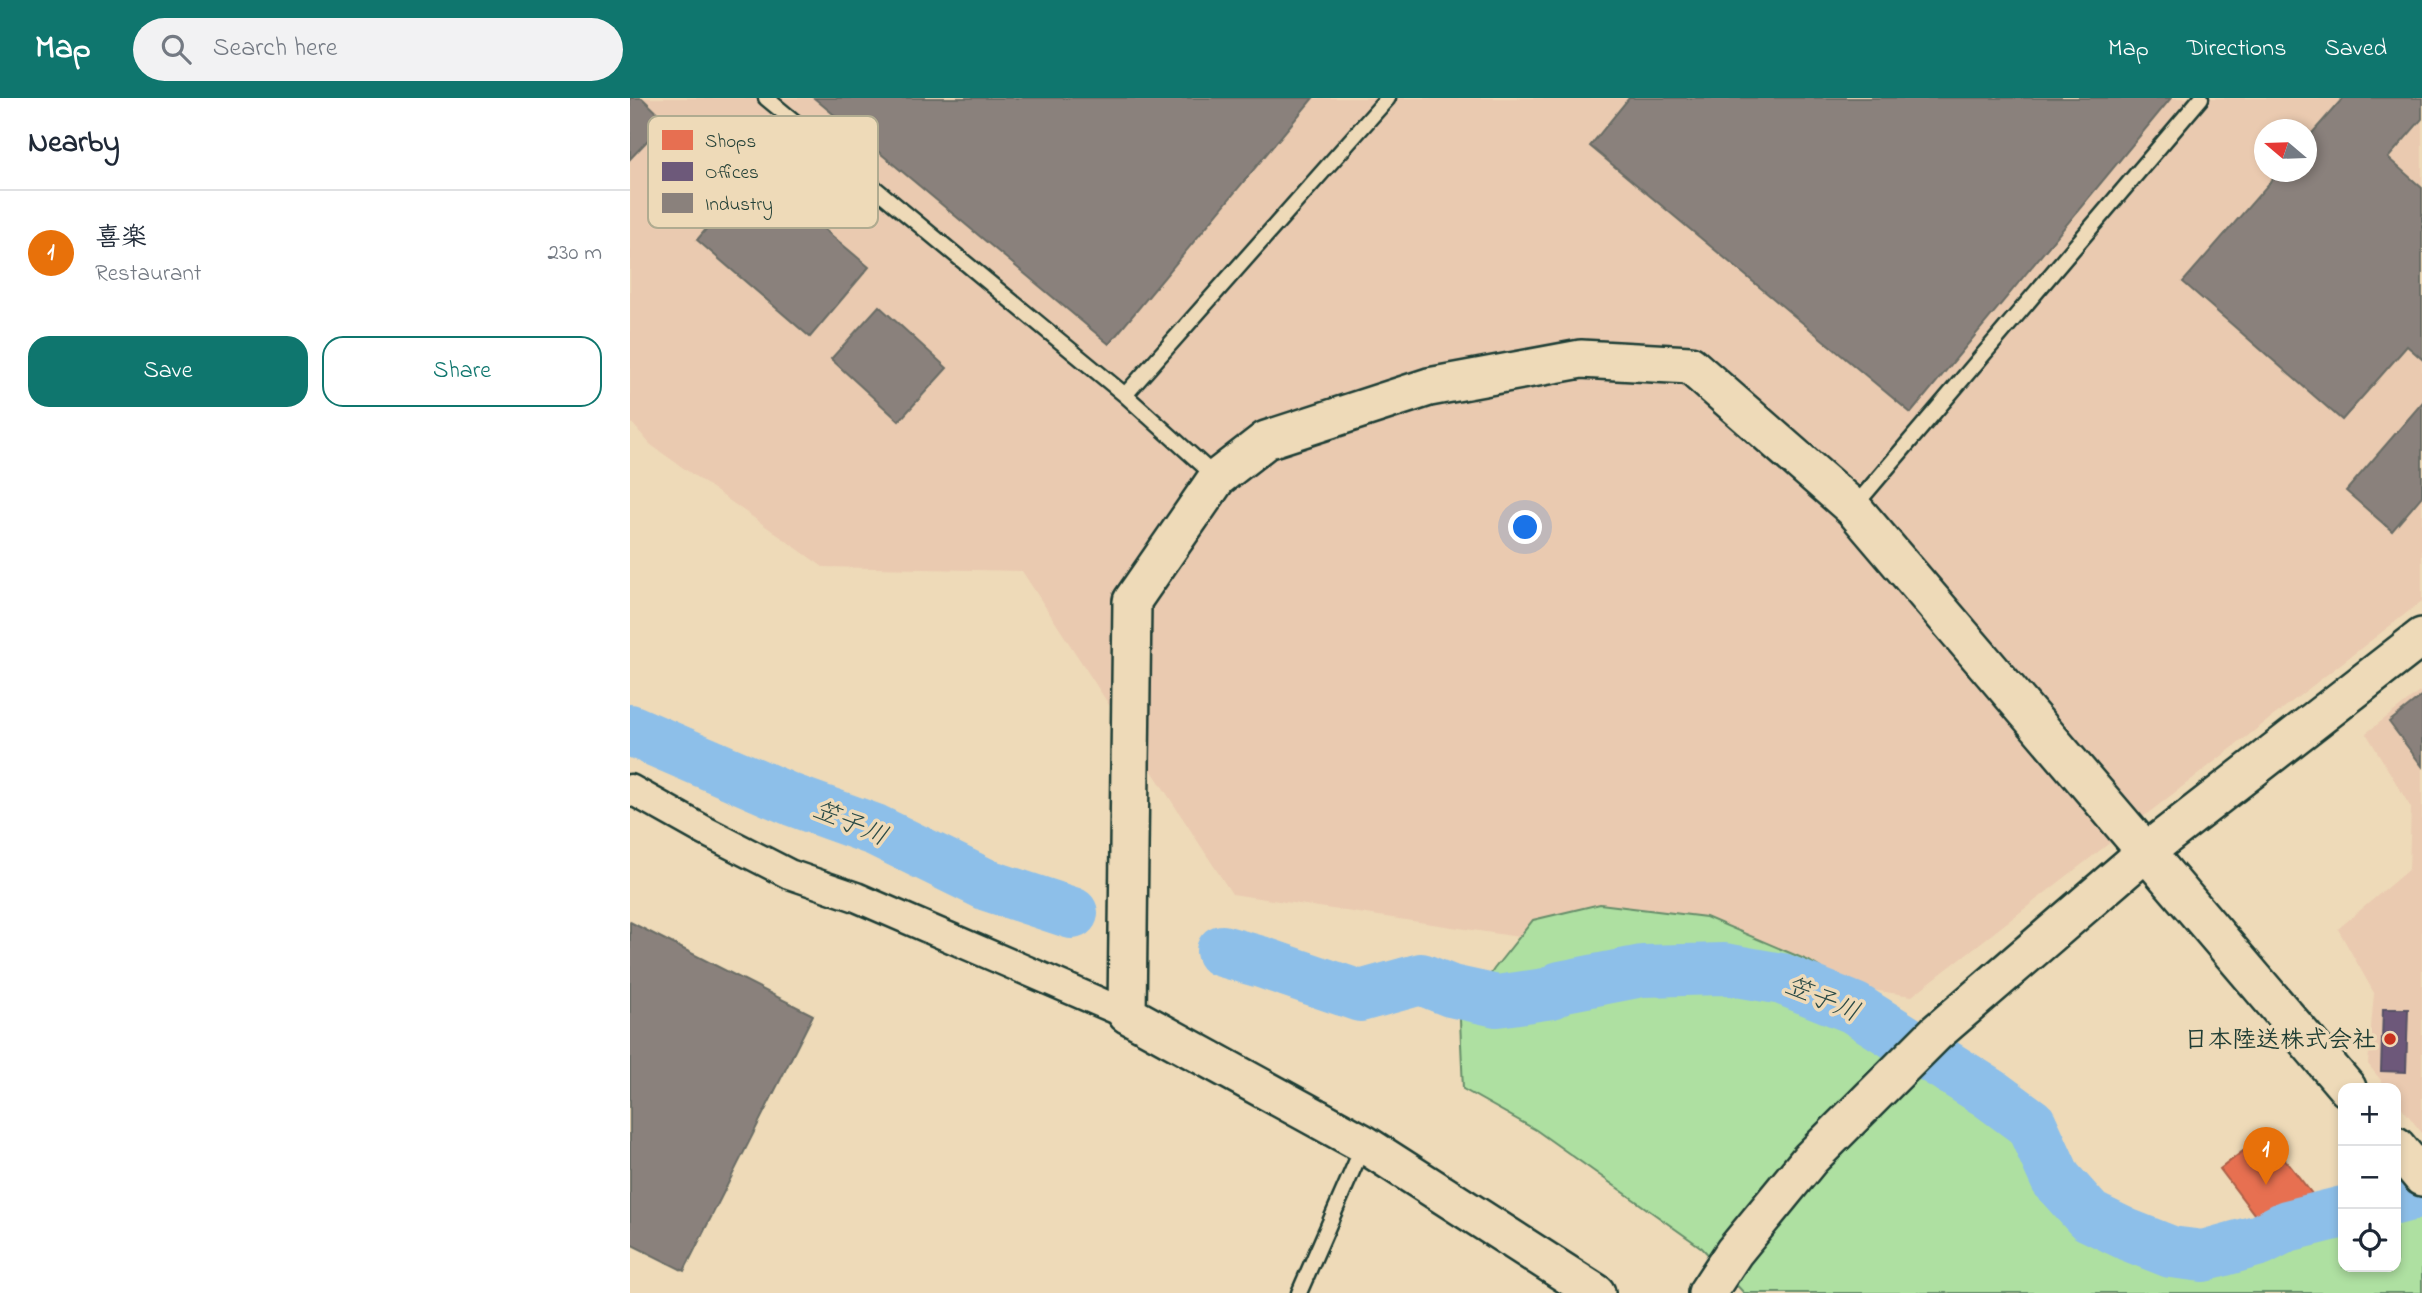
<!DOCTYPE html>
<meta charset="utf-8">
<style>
body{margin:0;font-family:"Indie Flower","Klee One",sans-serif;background:#f2f2f3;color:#1f2937}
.controls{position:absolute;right:21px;bottom:21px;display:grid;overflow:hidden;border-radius:14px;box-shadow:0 4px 10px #0003}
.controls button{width:63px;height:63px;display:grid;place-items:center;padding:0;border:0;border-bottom:2px solid #e0e1e3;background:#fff;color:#1f2937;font:35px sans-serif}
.compass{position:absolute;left:1624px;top:21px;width:63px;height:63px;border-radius:50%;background:#fff;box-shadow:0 4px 10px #0003;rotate:289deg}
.you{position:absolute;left:896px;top:430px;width:24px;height:24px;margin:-18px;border:5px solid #fff;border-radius:50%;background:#1a73e8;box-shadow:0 0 0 10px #1a73e833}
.badge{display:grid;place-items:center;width:46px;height:46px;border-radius:50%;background:#0f766e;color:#fff;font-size:23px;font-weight:700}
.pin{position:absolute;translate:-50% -58px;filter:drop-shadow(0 2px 4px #0008)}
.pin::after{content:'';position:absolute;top:37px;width:24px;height:21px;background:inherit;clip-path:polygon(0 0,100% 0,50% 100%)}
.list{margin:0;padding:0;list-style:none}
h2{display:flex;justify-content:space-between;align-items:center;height:91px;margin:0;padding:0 28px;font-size:30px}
h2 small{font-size:23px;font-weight:400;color:#747a83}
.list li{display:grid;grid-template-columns:46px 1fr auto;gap:21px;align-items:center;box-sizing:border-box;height:126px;padding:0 28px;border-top:2px solid #e0e1e3}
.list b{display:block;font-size:26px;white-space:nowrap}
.list p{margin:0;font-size:23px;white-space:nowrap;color:#747a83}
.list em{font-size:23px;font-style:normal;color:#747a83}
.actions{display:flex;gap:14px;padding:21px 28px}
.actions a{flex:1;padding:16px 0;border:2px solid #0f766e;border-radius:21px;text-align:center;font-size:24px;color:#0f766e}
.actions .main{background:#0f766e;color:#fff}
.icon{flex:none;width:38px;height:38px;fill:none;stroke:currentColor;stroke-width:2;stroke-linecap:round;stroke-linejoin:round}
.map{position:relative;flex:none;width:1792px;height:1195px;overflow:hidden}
header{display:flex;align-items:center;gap:42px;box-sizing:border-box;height:98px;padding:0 35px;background:#0f766e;color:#fff}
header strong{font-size:33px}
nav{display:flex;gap:38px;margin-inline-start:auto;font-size:24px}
.search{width:490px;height:63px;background:#f2f2f3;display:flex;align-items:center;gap:18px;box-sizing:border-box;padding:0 24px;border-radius:38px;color:#747a83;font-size:26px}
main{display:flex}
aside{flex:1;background:#fff}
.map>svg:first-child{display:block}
</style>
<header>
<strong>Map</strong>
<div class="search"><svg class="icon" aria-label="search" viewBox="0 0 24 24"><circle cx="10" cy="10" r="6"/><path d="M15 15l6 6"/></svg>Search here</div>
<nav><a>Map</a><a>Directions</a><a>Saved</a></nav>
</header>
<main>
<aside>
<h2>Nearby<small></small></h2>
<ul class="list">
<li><span class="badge" style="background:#e8710a">1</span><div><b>喜楽</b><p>Restaurant</p></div><em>230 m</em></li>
</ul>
<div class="actions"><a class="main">Save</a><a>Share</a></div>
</aside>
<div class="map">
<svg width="1792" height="1195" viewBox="0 0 1792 1195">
<rect width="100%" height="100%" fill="#eedab8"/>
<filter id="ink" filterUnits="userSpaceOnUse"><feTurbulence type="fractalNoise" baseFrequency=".0143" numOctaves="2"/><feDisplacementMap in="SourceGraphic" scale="14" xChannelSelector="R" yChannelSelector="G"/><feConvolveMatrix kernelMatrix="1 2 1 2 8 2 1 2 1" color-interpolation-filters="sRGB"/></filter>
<g filter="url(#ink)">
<path fill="#eacab0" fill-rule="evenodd" d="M0,0H1792V503L1282,898L602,796L392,473L193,469L21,347L0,323ZM1634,32H1676V74H1634Z
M1792,592V1035L1766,1002V990H1757L1738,966L1744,895L1708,831L1779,771L1781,710L1736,635Z"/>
<path fill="#aee0a1" stroke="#668e6a" stroke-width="2" d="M970,806L1076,819L1179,863L1330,956L1423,1099L1518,1164L1603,1167L1704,1105L1713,1103V1169H1766V1096L1792,1097V1195H1114L1072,1150L906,1032L833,991L830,922L864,871L903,822Z"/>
<path fill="#e76f51" stroke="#ab6048" stroke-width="2" d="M1626,1043L1633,1053L1643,1046L1683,1097L1637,1133L1590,1071Z"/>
<path fill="#6d597a" stroke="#565165" stroke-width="2" d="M1753,911H1778L1776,974L1751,973Z"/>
<path fill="#8a817c" stroke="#6a6d66" stroke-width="2" d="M0,0H12L36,23L0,61Z
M184,0H683L479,246Z
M999,0H1541L1281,315L960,48Z
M1713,0H1792V21L1758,60L1792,90V261L1777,248L1712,322L1553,184L1649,74H1676V42Z
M125,73L239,169L180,239L67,142Z
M249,208L317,270L269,323L201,261Z
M1792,305V398L1762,433L1716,393Z
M1792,598V668L1759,624Z
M0,824L183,917L54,1173L0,1146Z"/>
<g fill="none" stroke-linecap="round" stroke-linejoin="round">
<path stroke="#8dbfe9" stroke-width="52" d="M0,632L162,702L245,732L357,787L442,815
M592,853L631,864L730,898L791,881L821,893L867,903L922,895L930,889L1012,873L1095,871L1152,881L1224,910L1359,995L1401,1026L1426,1081L1459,1118L1498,1137L1541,1154L1573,1158L1630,1142L1657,1128L1713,1114
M1766,1101L1792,1094"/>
<g stroke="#1f3d34" stroke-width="19">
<path id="service" d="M136,0L495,297L586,379
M495,297L758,0
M1223,410L1571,0
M669,1195L734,1046"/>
</g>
<g stroke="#1f3d34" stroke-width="33">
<path id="minor" d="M0,691L75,733L159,776L226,799L497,916"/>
</g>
<g stroke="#1f3d34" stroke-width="42">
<path id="tertiary" d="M1766,1048L1792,1079
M966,1195L734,1046L497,916L502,503L587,380L636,342L799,289L951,261L1060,267L1223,410L1717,990
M1077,1195L1104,1154L1180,1061L1306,935L1517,753L1792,539"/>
</g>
<use href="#service" stroke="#eedab8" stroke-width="14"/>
<use href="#minor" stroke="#eedab8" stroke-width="28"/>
<use href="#tertiary" stroke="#eedab8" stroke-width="37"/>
</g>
</g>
<circle fill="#c8321e" stroke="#eedab8" stroke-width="2.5" cx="1760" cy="941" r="7"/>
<g text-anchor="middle" stroke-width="7" stroke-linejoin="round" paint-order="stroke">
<g font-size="24" font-weight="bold" fill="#1f3d34" stroke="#eedab8" text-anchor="end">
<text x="1746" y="949">日本陸送株式会社</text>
</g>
<g font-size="26" font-style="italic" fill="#2a4a46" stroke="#eedab8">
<text transform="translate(221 724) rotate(23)" y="9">笠子川</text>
<text transform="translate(1193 900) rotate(23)" y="9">笠子川</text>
</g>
</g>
<rect x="18" y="18" width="230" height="112" rx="10" fill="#eedab8" stroke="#b0ab90" stroke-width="2"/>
<rect x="32" y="32" width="31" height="20" fill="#e76f51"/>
<rect x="32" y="64" width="31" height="19" fill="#6d597a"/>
<rect x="32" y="95" width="31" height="20" fill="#8a817c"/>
<g font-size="19" fill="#1f3d34">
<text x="75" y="49">Shops</text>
<text x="75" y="80">Offices</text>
<text x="75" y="112">Industry</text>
</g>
</svg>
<div class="controls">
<button>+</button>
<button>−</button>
<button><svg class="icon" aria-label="locate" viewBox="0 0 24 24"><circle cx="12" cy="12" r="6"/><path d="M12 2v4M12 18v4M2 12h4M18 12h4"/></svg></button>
</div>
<svg class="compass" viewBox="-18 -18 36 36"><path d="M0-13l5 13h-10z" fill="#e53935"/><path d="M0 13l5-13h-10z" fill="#747a83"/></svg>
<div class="you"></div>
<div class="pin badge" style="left:1636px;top:1087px;background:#e8710a">1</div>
</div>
</main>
